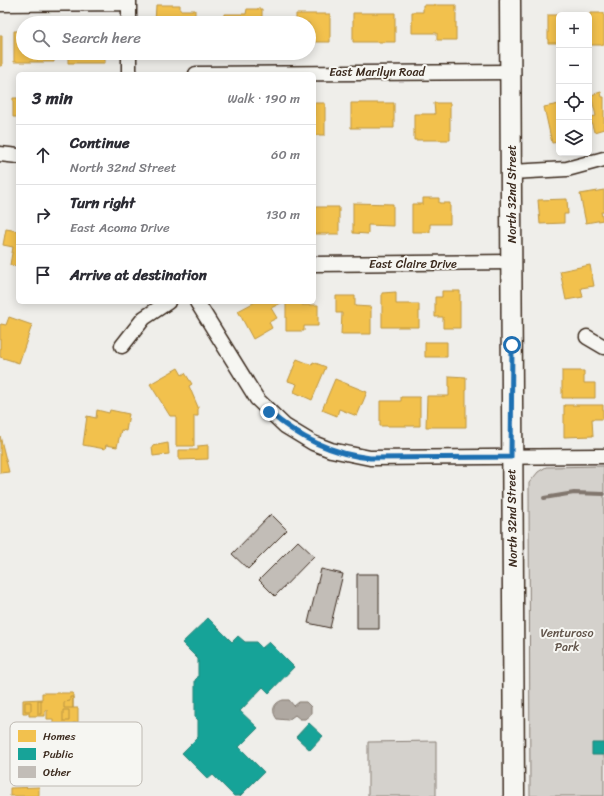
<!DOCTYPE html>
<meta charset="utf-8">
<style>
body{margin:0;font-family:Sriracha,sans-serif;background:#f7f7f7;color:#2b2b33}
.controls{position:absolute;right:12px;top:12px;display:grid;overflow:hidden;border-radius:6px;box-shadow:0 2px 10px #0003}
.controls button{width:36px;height:36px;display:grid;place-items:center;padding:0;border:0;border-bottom:1px solid #e1e1e2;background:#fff;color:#2b2b33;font:20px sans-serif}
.stop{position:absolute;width:12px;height:12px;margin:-9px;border:3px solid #1f6fb2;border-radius:50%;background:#fff}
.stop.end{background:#1f6fb2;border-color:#fff;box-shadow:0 1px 4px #0008}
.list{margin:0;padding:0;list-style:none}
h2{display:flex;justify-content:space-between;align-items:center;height:52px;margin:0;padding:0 16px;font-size:17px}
h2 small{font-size:13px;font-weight:400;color:#7c7c81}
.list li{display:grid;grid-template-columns:26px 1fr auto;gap:12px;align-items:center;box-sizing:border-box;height:60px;padding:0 16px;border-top:1px solid #e1e1e2}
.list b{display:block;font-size:15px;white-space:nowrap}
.list p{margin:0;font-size:13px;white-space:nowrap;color:#7c7c81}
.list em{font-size:13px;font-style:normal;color:#7c7c81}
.icon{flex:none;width:22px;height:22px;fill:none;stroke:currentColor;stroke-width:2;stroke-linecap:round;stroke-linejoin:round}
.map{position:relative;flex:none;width:604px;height:796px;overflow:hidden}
.search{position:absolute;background:#fff;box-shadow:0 2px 10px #0003;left:16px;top:16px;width:300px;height:44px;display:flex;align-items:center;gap:10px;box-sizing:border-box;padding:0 14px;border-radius:22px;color:#7c7c81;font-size:15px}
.panel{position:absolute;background:#fff;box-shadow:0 2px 10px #0003;left:16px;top:72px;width:300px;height:232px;border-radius:6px}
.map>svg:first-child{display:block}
</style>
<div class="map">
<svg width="604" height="796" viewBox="0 0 604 796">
<rect width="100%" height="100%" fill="#efeeea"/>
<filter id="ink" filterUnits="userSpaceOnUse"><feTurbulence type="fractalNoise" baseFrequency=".025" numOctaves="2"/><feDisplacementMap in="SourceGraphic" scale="8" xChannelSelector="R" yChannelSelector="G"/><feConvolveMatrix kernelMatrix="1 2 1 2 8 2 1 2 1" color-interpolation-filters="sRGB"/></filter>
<g filter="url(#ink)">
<path fill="#d4d1cc" stroke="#887e75" d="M604,466V796H530L529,483L538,472L546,467Z
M436,741V796H368V742Z"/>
<path fill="#afa8a1" stroke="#81766d" d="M283,700H289L294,706L299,702H306L311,707V714L305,719H300L295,715L288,720L277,719C271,711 273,703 283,700Z"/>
<path fill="#f2c14e" stroke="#bb9440" d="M156,5H180V10H195V23H155Z
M423,5H456V40H437V33H412V12H423Z
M247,9H262V23H223L224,14H246Z
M353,13H395V42H353Z
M590,13H604V45H590Z
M296,14H330V42H309V23H286L296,22Z
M548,15H559V43H548Z
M14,31H23V53H54V62H14Z
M0,35H2V66H0Z
M68,53H105V63H68Z
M601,92L602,97H604V129L594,132L590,117L596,116L591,95Z
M13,98H18V117H13Z
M314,103H325V135H314Z
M351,103H394V128H351Z
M434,103H450V140H414V114H435Z
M559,104V142L552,143L544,107Z
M604,190V212H601L603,220L586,223L580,194Z
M423,198H439V203H450V224H430V232H412V204H423Z
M567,199L568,214H564V223L540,224L538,200Z
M353,203L393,204V226L368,225V234L353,233Z
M314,207H339V234H314Z
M6,229L18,231V266L10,265L13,247L3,245Z
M590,265L594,286L581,288L583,297L566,300L560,271Z
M442,291H460V328H443V317H435V297H442Z
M396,292V304H419V327H382V293Z
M336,296H355V306L371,307V334H341L342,313H336Z
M255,302H283L271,308L277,318L269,322L272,328L253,339L238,311Z
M286,302H302V305H318V326H304V331H286Z
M9,317L32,325L19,363L0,357V325L1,324L6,325Z
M425,342H447V357H425Z
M297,359L312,365L313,362L326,367L312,400L294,392L297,384L288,381Z
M178,368L182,375L185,373L192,384L189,386L198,407V416H194V446H176V416H170L150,384Z
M562,371H584V383H595V398H562Z
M449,376L466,377V427H426L427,396H449Z
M335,379L367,392L357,416L339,409L337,416L322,410Z
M401,397H420V426H380V401H401Z
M564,405H603V419H592L593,436L564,437Z
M97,410L109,413L110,410L129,414L126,431L121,430L117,447L106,445L105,449L83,445L87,416L96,418Z
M0,436L9,472L0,473Z
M168,443L169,454L153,456L152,446Z
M208,445V459L179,460V450H198V446Z
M42,693H73V708H78V723H73V730H67V732H53V719H47V710H45V716H29V713H23V700L42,699Z
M70,697H73V708H64V702L70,701Z
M38,700H41V714H38Z
M25,702H31V711H25Z
M63,710H69V721H63Z
M39,787V796H10V788Z"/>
<path fill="#17a398" stroke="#227f73" d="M208,618L232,642L238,636L245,642H256L262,648L269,642L294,667L269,693L263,687L240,711L258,728L239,747L264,772L240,796H234L213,775L208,779L182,753L198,737V720L195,717V680L198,677V659L182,643Z
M309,723L323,736L310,750L296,737Z
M592,743H604V755H592Z"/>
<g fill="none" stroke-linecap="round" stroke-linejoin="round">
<path stroke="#81766d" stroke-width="4" d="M544,498L574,493L604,494"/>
</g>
<path fill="#c2bdb7" stroke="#3b2a1e" d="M271,514L287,530L248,569L232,554Z
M298,541L314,556L275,596L259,580Z
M321,569L343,574L330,628L308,623Z
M357,574H379V629H357Z"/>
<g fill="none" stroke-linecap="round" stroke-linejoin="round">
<g stroke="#3b2a1e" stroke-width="17">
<path id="street" d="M0,4L129,3
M129,23V0
M129,74V53
M196,74L511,72
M0,154L18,156
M511,172L567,169L604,159
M314,264L512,262
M197,302L257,399L285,426L313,443L331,450L370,458L604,456
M587,337L604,347
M122,346L144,318L168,302"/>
</g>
<g stroke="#3b2a1e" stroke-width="23">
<path id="secondary" d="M510,0L514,796"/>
</g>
<use href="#street" stroke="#f6f6f2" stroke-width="14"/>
<use href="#secondary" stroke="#f6f6f2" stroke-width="20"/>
</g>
</g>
<g fill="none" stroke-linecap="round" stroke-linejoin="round" filter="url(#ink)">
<path stroke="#1f6fb2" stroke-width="5" d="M269,412C299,438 331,454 370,458L511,457L512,345"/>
</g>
<g text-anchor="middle" stroke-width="4" stroke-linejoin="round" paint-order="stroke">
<g font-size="12" fill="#3b2a1e" stroke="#f6f6f2">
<text x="377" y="76">East Marilyn Road</text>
<text transform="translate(512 194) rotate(-90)" y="4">North 32nd Street</text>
<text x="413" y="268">East Claire Drive</text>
<text transform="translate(512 518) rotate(-91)" y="4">North 32nd Street</text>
</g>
<g font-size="12" fill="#61544a" stroke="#f6f6f2">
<text x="567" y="637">Venturoso<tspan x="567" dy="14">Park</tspan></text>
</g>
</g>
<rect x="10" y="722" width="132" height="64" rx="6" fill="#f6f6f2" stroke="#beb9b2" stroke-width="1"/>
<rect x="18" y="730" width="18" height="12" fill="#f2c14e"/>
<rect x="18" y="748" width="18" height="12" fill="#17a398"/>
<rect x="18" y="766" width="18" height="12" fill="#c2bdb7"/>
<g font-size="11" fill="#3b2a1e">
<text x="43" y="740">Homes</text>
<text x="43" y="758">Public</text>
<text x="43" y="776">Other</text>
</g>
</svg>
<div class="controls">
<button>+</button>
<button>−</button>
<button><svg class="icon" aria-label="locate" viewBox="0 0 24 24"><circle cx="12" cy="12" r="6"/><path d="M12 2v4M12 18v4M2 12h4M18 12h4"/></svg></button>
<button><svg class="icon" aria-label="layers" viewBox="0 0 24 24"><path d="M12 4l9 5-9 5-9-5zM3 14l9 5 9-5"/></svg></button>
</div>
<div class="stop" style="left:512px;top:345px"></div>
<div class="stop end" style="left:269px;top:412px"></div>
<div class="search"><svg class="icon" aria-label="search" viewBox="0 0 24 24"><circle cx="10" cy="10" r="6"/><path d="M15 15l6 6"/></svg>Search here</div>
<section class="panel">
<h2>3 min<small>Walk · 190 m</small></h2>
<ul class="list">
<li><svg class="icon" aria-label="ahead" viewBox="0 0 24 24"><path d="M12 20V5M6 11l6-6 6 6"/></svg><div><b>Continue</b><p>North 32nd Street</p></div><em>60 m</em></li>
<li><svg class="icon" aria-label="right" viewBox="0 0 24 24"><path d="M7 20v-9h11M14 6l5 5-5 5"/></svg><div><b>Turn right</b><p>East Acoma Drive</p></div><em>130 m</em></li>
<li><svg class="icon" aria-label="arrive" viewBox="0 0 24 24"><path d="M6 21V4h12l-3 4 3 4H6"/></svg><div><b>Arrive at destination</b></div></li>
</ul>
</section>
</div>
